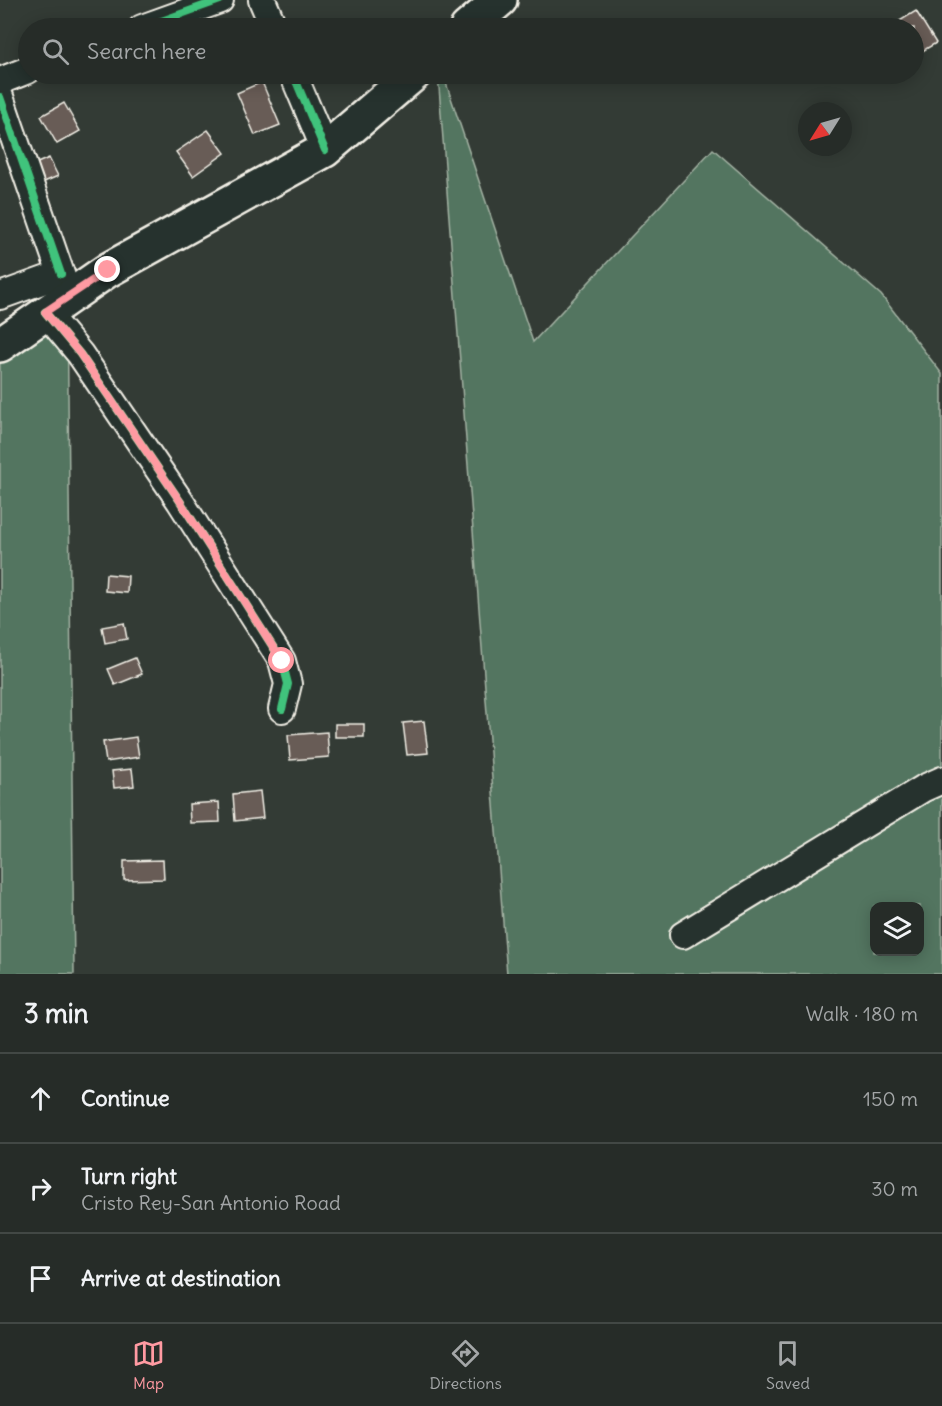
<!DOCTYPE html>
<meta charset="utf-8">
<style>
body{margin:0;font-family:Delius,sans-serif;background:#2e3430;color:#f1f3f6}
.controls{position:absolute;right:18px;bottom:18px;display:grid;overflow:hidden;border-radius:12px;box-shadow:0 3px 15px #0003}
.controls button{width:54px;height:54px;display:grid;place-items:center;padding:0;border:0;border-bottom:2px solid #424845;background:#262c28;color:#f1f3f6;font:30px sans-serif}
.compass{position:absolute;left:798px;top:102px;width:54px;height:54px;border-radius:50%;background:#262c28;box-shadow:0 3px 15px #0003;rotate:233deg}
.stop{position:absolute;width:18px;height:18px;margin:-14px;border:4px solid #ff9aa2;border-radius:50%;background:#fff}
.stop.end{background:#ff9aa2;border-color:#fff;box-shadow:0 2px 6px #0008}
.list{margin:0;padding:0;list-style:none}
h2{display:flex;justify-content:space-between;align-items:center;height:78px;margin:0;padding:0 24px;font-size:26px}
h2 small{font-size:20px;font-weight:400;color:#a4a7a8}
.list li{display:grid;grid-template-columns:39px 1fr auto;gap:18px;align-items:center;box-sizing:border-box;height:90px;padding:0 24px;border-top:2px solid #424845}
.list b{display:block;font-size:22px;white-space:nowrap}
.list p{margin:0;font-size:20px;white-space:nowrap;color:#a4a7a8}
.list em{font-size:20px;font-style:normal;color:#a4a7a8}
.icon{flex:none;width:33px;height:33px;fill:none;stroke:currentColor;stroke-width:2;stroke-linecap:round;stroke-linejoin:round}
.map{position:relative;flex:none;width:942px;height:974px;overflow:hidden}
.search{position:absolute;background:#262c28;box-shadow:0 3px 15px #0003;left:18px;right:18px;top:18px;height:66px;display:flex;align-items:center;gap:15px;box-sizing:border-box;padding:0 21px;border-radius:33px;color:#a4a7a8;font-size:22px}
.sheet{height:348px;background:#262c28}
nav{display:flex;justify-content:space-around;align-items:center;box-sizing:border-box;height:84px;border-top:2px solid #424845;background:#262c28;font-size:16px;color:#a4a7a8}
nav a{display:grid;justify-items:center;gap:3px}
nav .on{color:#ff9aa2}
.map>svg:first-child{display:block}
</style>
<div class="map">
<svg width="942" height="974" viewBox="0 0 942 974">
<rect width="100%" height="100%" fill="#333b35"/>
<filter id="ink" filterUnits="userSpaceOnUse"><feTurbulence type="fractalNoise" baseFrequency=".0167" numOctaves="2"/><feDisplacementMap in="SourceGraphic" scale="12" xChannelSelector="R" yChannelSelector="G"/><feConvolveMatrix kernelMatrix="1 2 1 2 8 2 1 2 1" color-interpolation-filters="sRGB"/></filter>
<g filter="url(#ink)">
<path fill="#537560" stroke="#a4b3a4" stroke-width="1.5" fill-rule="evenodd" d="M438,74H443L533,342L713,149L881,295L942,374V974H507ZM874,906H920V952H874Z
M67,296L74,974H0V345Z"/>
<path fill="#685c57" stroke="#f4f1e8" stroke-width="1.5" d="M916,11L936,43L914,56V28H895L893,25Z
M262,82L280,125L255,135L237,93Z
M64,103L80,131L57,144L41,116Z
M208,130L225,153L193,176L176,152Z
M49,158L58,176L44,182L35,164Z
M106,574L128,576L127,593L105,591Z
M124,623L127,639L105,643L102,627Z
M135,658L142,674L115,685L108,669Z
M424,721L428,753L407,755L403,723Z
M335,724H364V737H335Z
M327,732L329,757L290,760L288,735Z
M136,737L139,757L106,762L103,742Z
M132,769L134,786L114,788L112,771Z
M260,791L263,818L235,821L233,794Z
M219,802L220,822L190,823L189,804Z
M163,860L164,879L124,880V861Z"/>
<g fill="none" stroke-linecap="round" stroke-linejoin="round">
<g stroke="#f4f1e8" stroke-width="30">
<path id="minor" d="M262,0L274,28
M142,28L220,0
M293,74L325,150
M0,81L28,70
M0,97L61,274
M0,296L61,274L66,290
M45,312L80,354L180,501L282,661L288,684L282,709
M683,935L924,788L942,780"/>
</g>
<g stroke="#f4f1e8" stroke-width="38">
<path id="major" d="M467,28L500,0
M0,345L108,270L325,150L414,74"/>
</g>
<use href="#minor" stroke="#26332d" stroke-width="26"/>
<use href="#major" stroke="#26332d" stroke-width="33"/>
<g stroke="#26332d" stroke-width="11">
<path id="cycleway" d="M142,28L220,0
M293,74L325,150
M0,97L61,274
M45,312L80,354L180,501L282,661L288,684L282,709"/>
</g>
<use href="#cycleway" stroke="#40c37c" stroke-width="8"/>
</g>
</g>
<g fill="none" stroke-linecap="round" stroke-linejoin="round" filter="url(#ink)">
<path stroke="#ff9aa2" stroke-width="8" d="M108,270L45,312L80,354L180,501L282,661"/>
</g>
</svg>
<div class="controls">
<button><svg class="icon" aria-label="layers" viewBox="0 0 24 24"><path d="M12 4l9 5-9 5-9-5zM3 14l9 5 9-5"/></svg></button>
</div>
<svg class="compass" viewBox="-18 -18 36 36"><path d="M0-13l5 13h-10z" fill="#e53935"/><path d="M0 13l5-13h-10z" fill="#a4a7a8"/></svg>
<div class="stop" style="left:282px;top:661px"></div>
<div class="stop end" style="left:108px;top:270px"></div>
<div class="search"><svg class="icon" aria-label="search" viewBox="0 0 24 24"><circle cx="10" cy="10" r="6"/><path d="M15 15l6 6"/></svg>Search here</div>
</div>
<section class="sheet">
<h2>3 min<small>Walk · 180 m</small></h2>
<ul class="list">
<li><svg class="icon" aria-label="ahead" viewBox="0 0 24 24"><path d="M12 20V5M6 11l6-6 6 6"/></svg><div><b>Continue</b></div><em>150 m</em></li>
<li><svg class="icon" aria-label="right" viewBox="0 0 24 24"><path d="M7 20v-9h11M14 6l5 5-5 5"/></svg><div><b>Turn right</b><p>Cristo Rey-San Antonio Road</p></div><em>30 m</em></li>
<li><svg class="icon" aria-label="arrive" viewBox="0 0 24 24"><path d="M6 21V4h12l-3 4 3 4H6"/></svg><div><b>Arrive at destination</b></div></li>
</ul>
</section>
<nav>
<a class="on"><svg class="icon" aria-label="map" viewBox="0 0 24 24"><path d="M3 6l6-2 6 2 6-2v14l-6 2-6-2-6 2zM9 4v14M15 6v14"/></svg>Map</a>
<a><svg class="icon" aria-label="directions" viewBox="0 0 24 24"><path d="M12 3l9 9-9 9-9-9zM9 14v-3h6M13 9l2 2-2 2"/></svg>Directions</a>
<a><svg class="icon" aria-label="saved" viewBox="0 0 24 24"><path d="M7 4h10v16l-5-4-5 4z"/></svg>Saved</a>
</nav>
